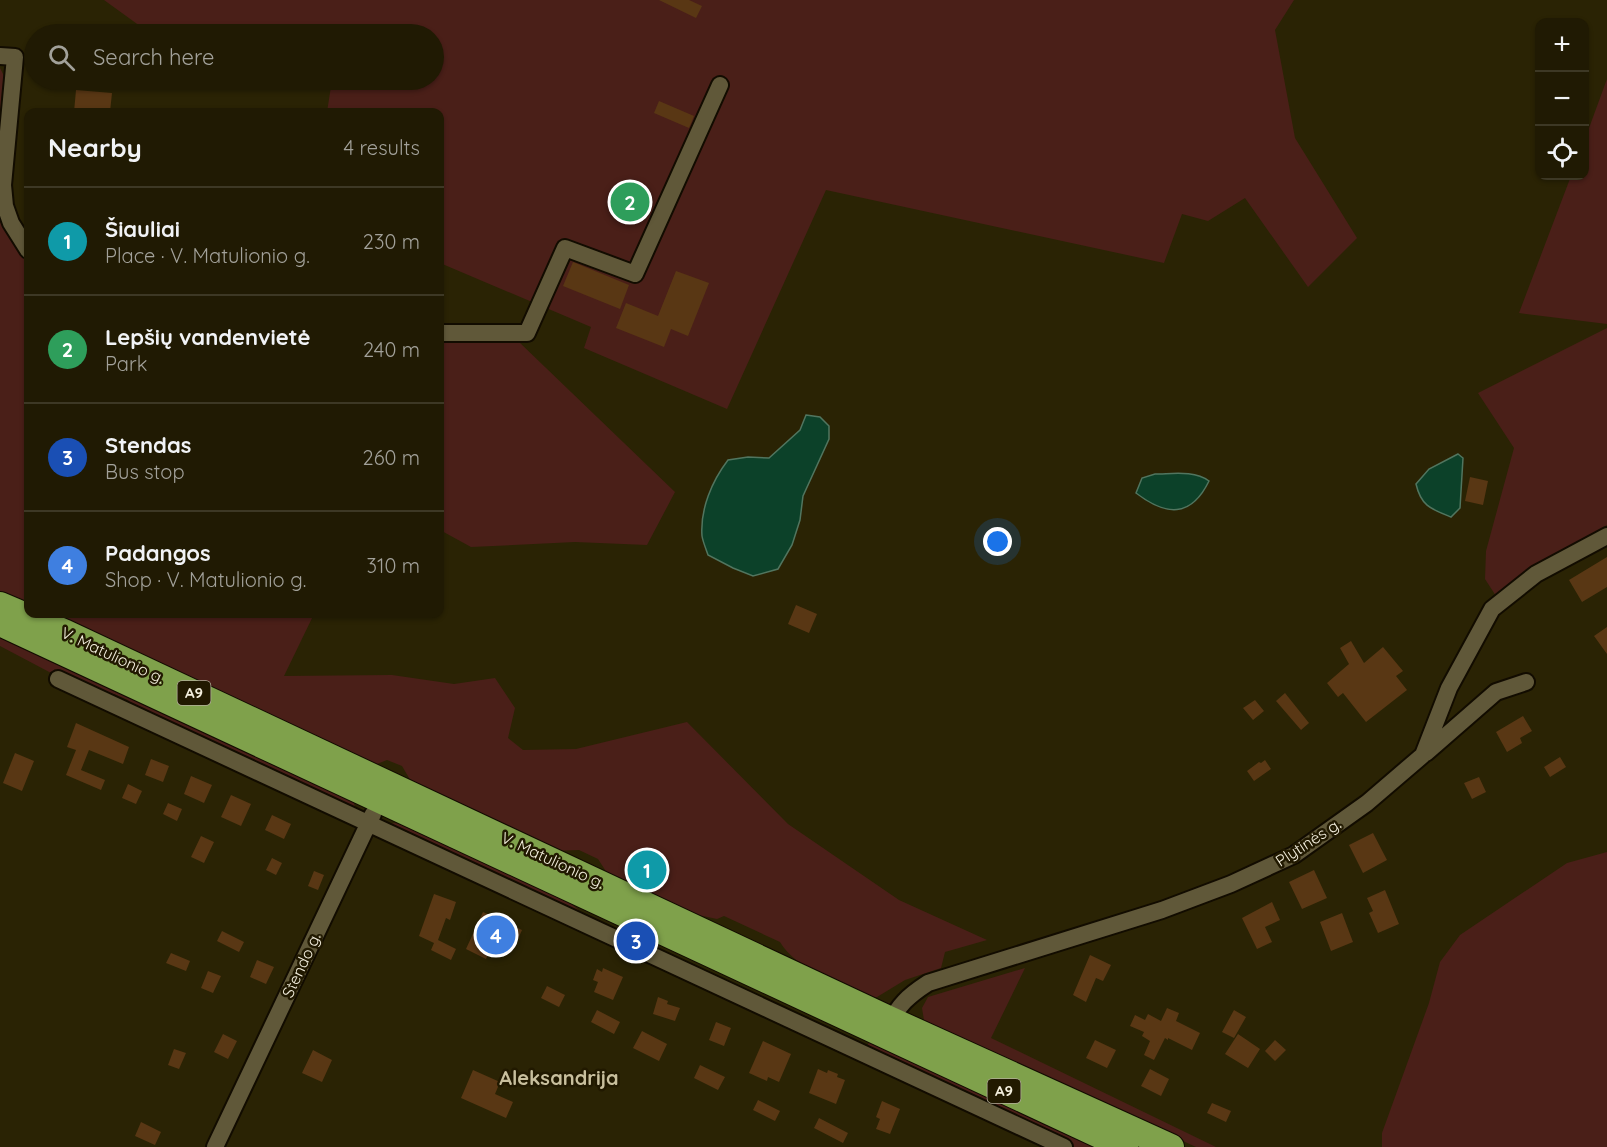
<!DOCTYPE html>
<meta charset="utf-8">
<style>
body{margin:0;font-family:Quicksand,sans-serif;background:#28230d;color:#f1f3f6}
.controls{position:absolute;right:18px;top:18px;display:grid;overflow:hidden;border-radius:12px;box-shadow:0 2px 4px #0004}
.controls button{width:54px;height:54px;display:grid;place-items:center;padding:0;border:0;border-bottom:2px solid #3d3825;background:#201a03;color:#f1f3f6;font:30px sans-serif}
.you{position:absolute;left:998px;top:542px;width:21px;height:21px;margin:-15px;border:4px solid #fff;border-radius:50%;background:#1a73e8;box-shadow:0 0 0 9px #1a73e833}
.badge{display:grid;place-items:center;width:39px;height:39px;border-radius:50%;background:#8c9099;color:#fff;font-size:20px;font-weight:700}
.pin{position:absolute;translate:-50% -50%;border:3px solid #fff;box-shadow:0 2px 6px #0006}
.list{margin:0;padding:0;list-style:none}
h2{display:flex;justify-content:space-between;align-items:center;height:78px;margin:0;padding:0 24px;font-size:26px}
h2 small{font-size:20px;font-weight:400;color:#a2a19a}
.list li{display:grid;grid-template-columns:39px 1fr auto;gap:18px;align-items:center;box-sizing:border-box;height:108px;padding:0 24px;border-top:2px solid #3d3825}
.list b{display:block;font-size:22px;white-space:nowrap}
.list p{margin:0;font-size:20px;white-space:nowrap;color:#a2a19a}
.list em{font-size:20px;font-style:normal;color:#a2a19a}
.icon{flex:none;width:33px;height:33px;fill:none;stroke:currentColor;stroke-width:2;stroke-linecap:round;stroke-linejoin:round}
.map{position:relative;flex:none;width:1607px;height:1147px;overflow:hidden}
.search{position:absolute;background:#201a03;box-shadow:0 2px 4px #0004;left:24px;top:24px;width:420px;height:66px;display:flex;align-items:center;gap:15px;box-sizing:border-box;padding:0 21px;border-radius:33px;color:#a2a19a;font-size:22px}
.panel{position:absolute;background:#201a03;box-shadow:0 2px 4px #0004;left:24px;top:108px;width:420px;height:510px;border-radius:12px}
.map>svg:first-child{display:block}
</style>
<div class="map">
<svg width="1607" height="1147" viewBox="0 0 1607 1147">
<rect width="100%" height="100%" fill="#2a2304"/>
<path fill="#4a1f18" d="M104,0H1294L1275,30L1295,138L1357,238L1308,287L1245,198L1208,221L1182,214L1164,263L826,190L727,409L584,348L591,327L440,263V112H327L332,80H434V34H339L340,25L207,34H151Z
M0,68L7,82L0,141Z
M1607,79V324L1519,313L1571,176H1584L1585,139Z
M0,205L28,261V610L0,597Z
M1607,328V525L1533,568L1496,596L1485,579L1486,551L1514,448L1478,393Z
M440,340L519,342L675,492L647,545L575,542L471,547L440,530Z
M36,614H314L284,676L392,675L454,684L495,678L515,708L508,738L523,750L576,749L687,722L788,824L899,900L987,940L945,952L941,968L905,980L877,997H870C842,984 796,970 780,942L724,916L717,919L684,912L611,879L598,859L579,850L553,851L412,783L402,766L387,760L377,764H367Z
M0,634L353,800L356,811L133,709L128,700L114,694L109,699L53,674L0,646Z
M395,823L413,828L563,897L582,913L591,923L386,828L389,824Z
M1607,852V1147H1382V1133L1429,1003L1440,962L1460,935L1567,863Z
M672,961L690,964L821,1024L824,1028L866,1047L871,1040L1098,1147H1073Z
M1025,968L991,1038L1216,1147H1196L936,1027L924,1020L922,1008L928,997Z"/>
<path fill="#0c4129" stroke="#51755f" stroke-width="1.5" d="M806,415L820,417L829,426V439L803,496L800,520L792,545L778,569L753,576L733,568L708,555C706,549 703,542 702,536C700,509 712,481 728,460L748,457L769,458L800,430Z
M1458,454L1463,458L1460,508L1451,517C1431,509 1421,506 1416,484L1429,469Z
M1155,474C1172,474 1194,470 1209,481C1191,518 1166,516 1136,493L1142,478Z"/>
<path fill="#593714" d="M659,0H689L702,6L696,18Z
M76,90L112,93L110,112H74Z
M659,101L694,116L689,128L654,113Z
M573,262L629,285L620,309L563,286Z
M676,271L709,283L688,336L671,329L664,347L616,328L626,303L658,316Z
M1470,477L1488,481L1483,505L1465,501Z
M1607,557V587L1582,602L1569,580Z
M796,605L817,614L809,633L788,624Z
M1607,627V654L1594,636Z
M1351,641L1364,663L1383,647L1403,671L1396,676L1407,690L1366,722L1343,693L1338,697L1327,683L1349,664L1340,648Z
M1285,693L1309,723L1301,730L1276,701Z
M1255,700L1264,711L1253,720L1243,708Z
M1523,716L1532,731L1520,738L1522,743L1507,752L1496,732Z
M76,723L129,747L123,764L89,750L81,770L105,780L101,790L66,775L76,750L67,747Z
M15,753L34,761L22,791L3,783Z
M1560,757L1566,767L1550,777L1544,767Z
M151,759L169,766L163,782L145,775Z
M1265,760L1271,769L1254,781L1247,771L1259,762L1261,763Z
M191,776L212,785L204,803L184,794Z
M1479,777L1486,792L1472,799L1464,783Z
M128,784L142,791L136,804L122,798Z
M231,795L251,804L241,826L221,817Z
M168,803L182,809L177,821L163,814Z
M272,815L291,824L284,839L265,830Z
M1373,833L1387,860L1363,873L1349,845Z
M201,836L214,842L204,863L191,857Z
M272,858L282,863L276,875L266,870Z
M1314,870L1327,898L1302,909L1289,882Z
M314,871L324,875L318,890L308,886Z
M1385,890L1399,924L1378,933L1369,913L1373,911L1367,898Z
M434,894L456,902L450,920L446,918L438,940L456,949L451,960L431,950L434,943L419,936Z
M1272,902L1280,920L1265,927L1272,942L1257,949L1242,918Z
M483,912L522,930L514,948L495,939L486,959L466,949Z
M1342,913L1353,942L1331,951L1320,922Z
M222,931L244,942L239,952L217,941Z
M171,953L190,961L186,971L166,963Z
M1090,955L1111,965L1103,981L1096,978L1086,1002L1073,995Z
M257,960L274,967L266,984L250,977Z
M603,968L623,977L613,1000L594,992L598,982L593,980L597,969L602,972Z
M208,971L221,976L213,993L201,988Z
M547,986L565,995L559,1007L541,998Z
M658,997L668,1001L667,1004L680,1008L675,1021L653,1014Z
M1167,1008L1179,1013L1176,1021L1200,1033L1192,1050L1168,1038V1040L1165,1038L1154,1060L1144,1055L1150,1041L1142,1036L1144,1032L1130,1026L1135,1015L1145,1020L1148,1014L1161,1021Z
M597,1010L620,1022L614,1034L591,1022Z
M1234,1010L1246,1017L1234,1038L1222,1032Z
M716,1022L731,1028L724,1046L709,1040Z
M642,1031L667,1044L659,1061L633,1048Z
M223,1034L237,1041L228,1059L214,1052Z
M1238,1034L1260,1049L1248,1068L1225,1054Z
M1095,1040L1116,1050L1107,1068L1086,1058Z
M1275,1040L1286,1050L1275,1061L1265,1051Z
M763,1041L791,1054L779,1082L768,1077L767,1081L749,1073Z
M174,1049L186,1053L179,1069L168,1065Z
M313,1050L332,1060L322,1082L302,1073Z
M700,1065L725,1077L718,1090L694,1078Z
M818,1069L827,1073L828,1070L838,1074L837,1077L845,1080L836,1104L809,1093Z
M1150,1069L1169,1079L1161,1096L1141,1086Z
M473,1070L500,1082L495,1094L513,1102L506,1118L461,1098Z
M758,1100L780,1111L775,1121L753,1110Z
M882,1101L900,1109L890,1134L876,1129L880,1119L876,1117Z
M1212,1103L1231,1111L1226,1122L1207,1113Z
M819,1118L848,1133L843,1143L814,1128Z
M141,1122L161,1132L155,1145L135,1136Z"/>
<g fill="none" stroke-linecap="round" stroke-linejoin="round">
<g stroke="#120c00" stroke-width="20">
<path id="minor" d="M0,56L15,57L3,185L5,206L11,223L28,250
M440,333H527L565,248L635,274L720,85
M58,679L1064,1147
M1426,753L1496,692L1526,682
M888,1027C898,1005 908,996 928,983L1162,910L1231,884L1294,855L1367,803L1423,755L1449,688L1492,609L1536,574L1607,536
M215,1147L373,814"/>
</g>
<g stroke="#120c00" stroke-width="28">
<path id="highway" d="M0,605L66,633L891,1020L1171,1147
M0,623L1125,1147"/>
</g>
<use href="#minor" stroke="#605839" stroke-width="16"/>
<use href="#highway" stroke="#7fa14b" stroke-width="26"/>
</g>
<g text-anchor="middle" stroke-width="5" stroke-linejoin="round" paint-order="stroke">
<g fill="#211900" stroke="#b4ae9b" stroke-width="1.5">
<rect x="177.5" y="681" width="33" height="24" rx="4.5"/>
<rect x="987.5" y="1079" width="33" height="24" rx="4.5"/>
</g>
<g font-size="15" font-weight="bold" fill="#f3eedd">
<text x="194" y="698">A9</text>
<text x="1004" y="1096">A9</text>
</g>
<g font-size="16" fill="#f3eedd" stroke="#211900">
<text transform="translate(113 655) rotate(25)" y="6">V. Matulionio g.</text>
<text transform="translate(1308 842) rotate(-33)" y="6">Plytinės g.</text>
<text transform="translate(553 860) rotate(25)" y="6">V. Matulionio g.</text>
<text transform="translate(301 965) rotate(-65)" y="6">Stendo g.</text>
</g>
<g font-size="20" font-weight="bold" fill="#c8bf9d" stroke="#211900">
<text x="559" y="1085">Aleksandrija</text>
</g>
</g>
</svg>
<div class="controls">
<button>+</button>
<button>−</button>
<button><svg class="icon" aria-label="locate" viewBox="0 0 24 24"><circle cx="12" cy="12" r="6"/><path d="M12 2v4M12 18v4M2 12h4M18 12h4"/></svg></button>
</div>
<div class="you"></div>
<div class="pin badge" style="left:647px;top:870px;background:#0f9aa8">1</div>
<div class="pin badge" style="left:630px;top:202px;background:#2e9e5b">2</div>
<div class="pin badge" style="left:636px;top:941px;background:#1a4fb4">3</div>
<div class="pin badge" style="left:496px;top:935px;background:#3f7fe0">4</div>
<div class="search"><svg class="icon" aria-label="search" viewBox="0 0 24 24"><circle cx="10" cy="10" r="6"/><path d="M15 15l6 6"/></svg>Search here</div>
<section class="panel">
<h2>Nearby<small>4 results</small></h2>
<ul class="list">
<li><span class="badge" style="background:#0f9aa8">1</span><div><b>Šiauliai</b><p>Place · V. Matulionio g.</p></div><em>230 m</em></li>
<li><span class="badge" style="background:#2e9e5b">2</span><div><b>Lepšių vandenvietė</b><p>Park</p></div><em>240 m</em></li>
<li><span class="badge" style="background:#1a4fb4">3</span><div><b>Stendas</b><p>Bus stop</p></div><em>260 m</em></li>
<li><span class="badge" style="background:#3f7fe0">4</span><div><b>Padangos</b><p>Shop · V. Matulionio g.</p></div><em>310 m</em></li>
</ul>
</section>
</div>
